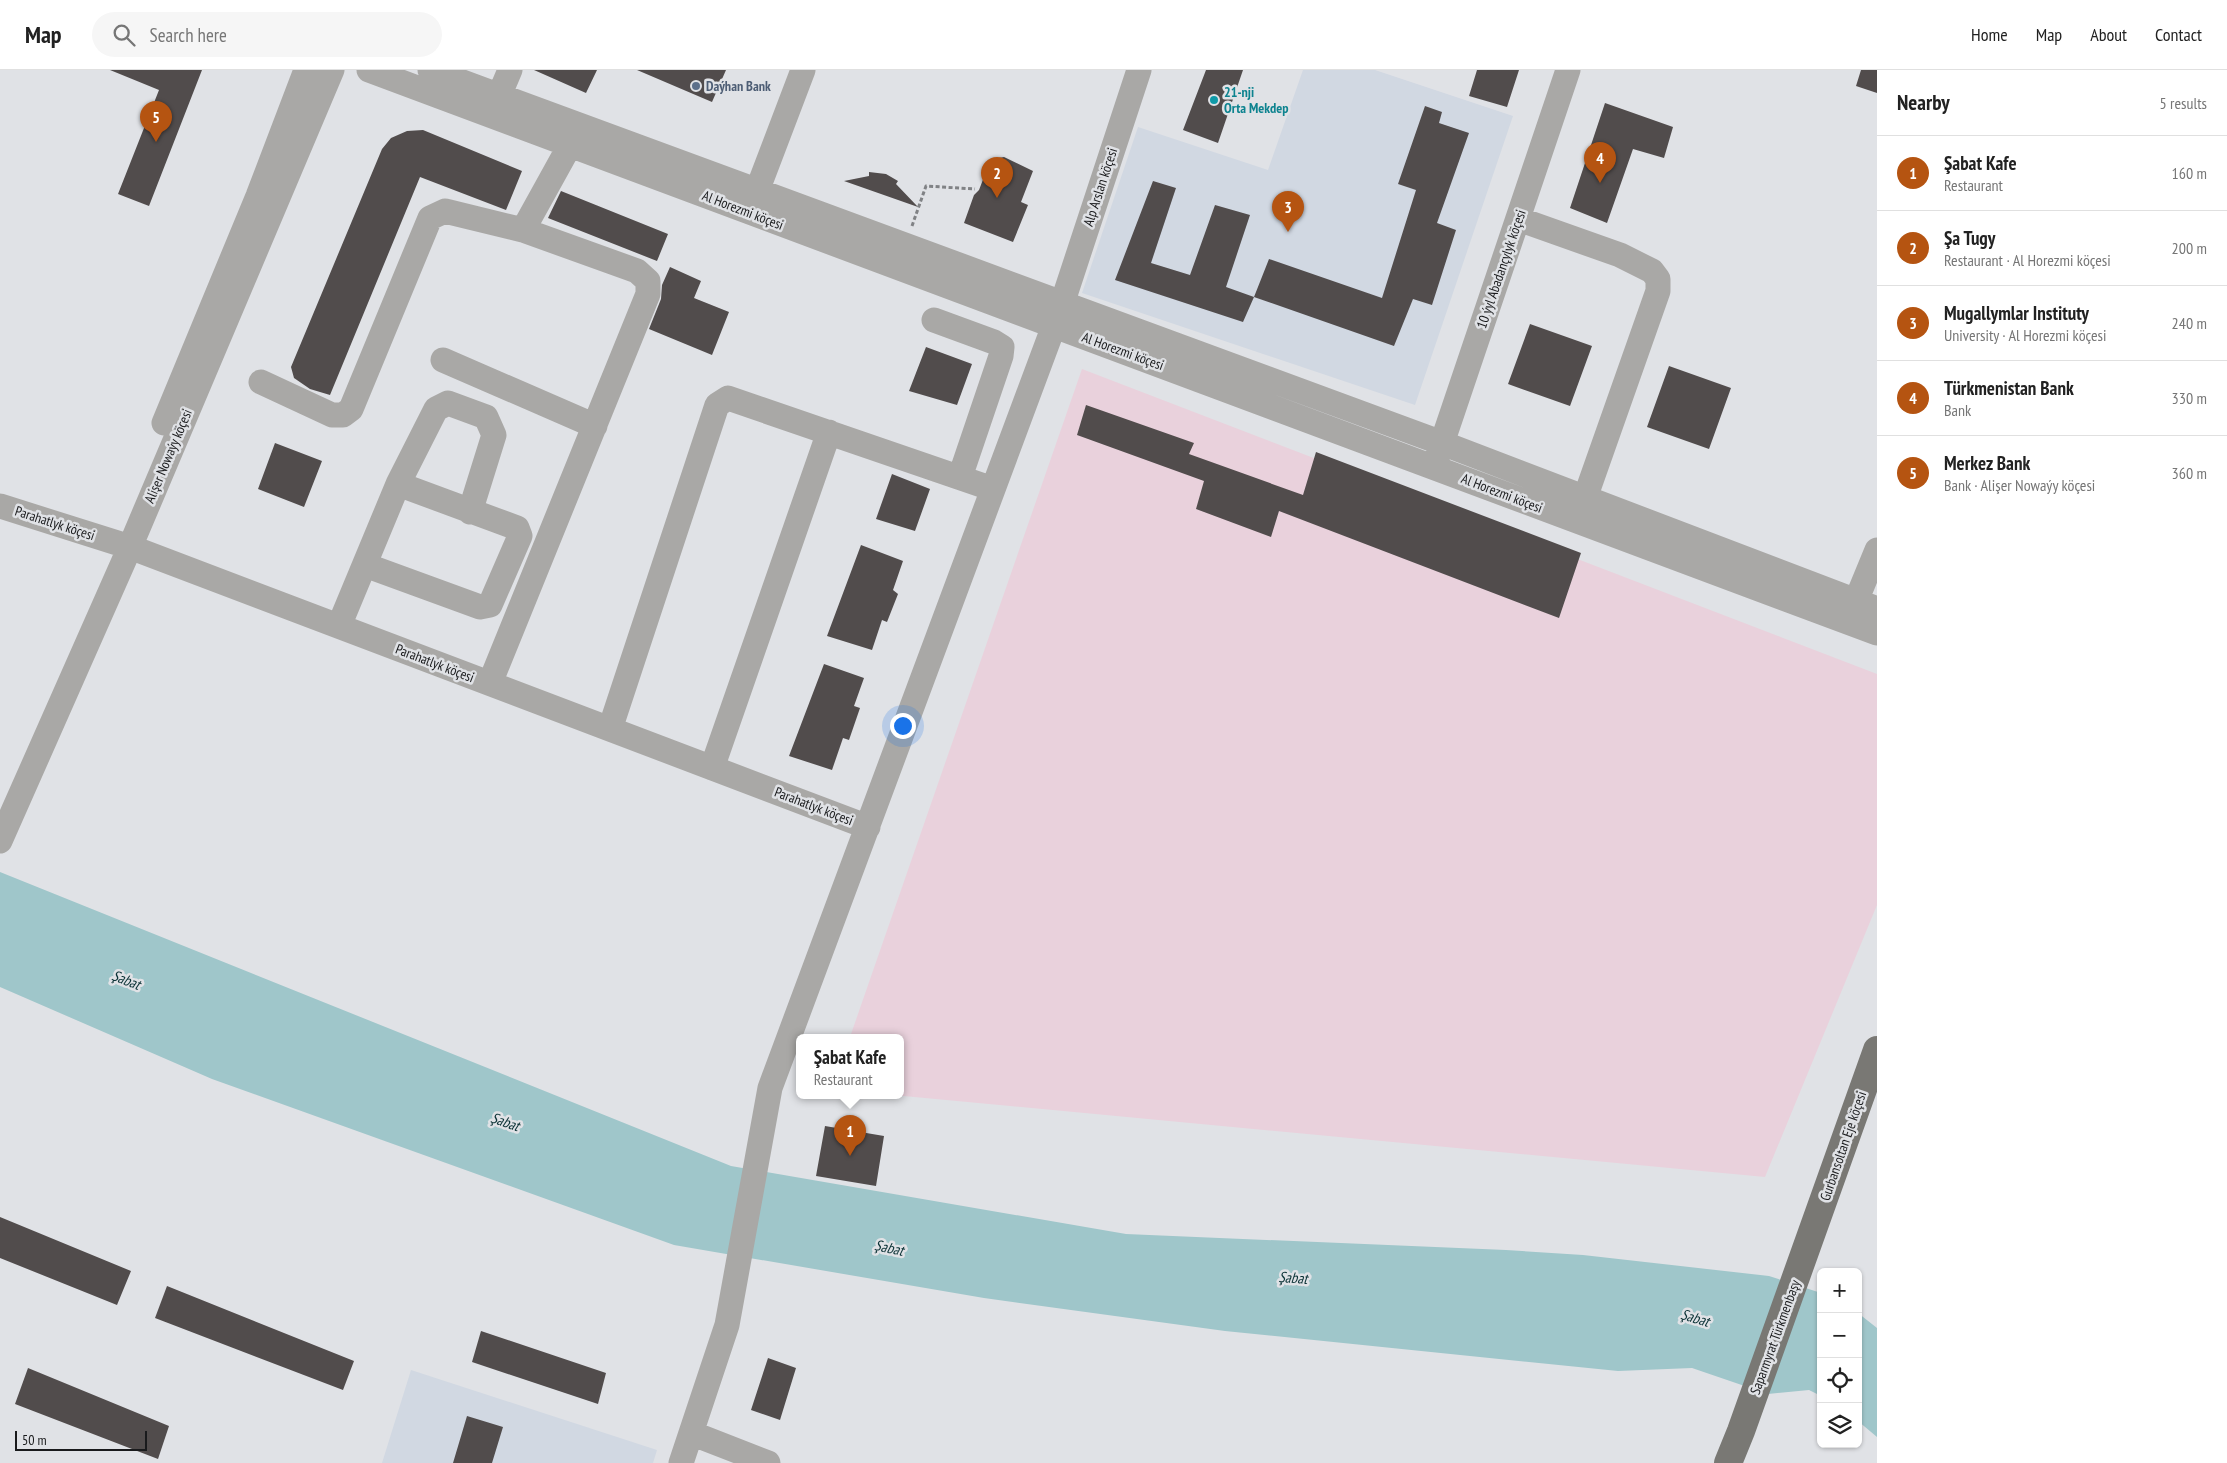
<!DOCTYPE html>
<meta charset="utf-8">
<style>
body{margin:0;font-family:"PT Sans Narrow",sans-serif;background:#f6f6f6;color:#222}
.controls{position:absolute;right:15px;bottom:15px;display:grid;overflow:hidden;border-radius:8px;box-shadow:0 1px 4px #0004}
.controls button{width:45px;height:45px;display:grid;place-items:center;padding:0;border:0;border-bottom:1px solid #e0e0e0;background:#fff;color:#222;font:25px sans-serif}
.scale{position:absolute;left:15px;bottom:12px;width:132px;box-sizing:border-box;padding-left:5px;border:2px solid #191a1c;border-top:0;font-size:14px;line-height:18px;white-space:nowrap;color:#191a1c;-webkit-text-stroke:4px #e0e2e6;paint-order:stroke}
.you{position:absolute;left:902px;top:655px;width:18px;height:18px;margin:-12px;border:4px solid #fff;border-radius:50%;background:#1a73e8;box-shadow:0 0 0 8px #1a73e833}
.badge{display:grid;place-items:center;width:32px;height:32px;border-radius:50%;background:#b55411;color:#fff;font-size:16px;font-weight:700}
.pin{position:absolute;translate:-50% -41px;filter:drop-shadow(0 1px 2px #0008)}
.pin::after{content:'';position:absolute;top:26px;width:18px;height:15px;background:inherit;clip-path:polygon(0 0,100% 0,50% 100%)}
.popup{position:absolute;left:796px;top:964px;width:108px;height:65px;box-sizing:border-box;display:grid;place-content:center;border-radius:8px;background:#fff;filter:drop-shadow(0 1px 4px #0005);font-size:16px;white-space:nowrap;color:#767676}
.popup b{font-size:19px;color:#222}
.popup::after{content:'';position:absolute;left:50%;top:100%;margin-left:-10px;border:10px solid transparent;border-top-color:#fff}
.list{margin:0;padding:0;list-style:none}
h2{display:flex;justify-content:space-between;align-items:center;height:65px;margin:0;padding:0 20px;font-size:21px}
h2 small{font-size:16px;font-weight:400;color:#767676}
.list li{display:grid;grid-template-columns:32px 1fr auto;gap:15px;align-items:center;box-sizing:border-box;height:75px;padding:0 20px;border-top:1px solid #e0e0e0}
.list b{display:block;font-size:19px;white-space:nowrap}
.list p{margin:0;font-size:16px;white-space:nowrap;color:#767676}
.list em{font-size:16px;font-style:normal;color:#767676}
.icon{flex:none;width:28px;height:28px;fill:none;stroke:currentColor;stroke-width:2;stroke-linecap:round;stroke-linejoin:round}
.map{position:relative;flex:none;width:1877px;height:1393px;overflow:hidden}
header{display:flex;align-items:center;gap:30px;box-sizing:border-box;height:70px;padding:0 25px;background:#fff;border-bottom:1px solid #e0e0e0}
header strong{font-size:24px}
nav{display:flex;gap:28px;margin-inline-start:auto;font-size:18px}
.search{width:350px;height:45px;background:#f6f6f6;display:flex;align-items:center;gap:12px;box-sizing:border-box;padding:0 18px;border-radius:28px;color:#767676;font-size:19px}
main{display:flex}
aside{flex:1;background:#fff}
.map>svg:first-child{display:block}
</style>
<header>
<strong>Map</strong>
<div class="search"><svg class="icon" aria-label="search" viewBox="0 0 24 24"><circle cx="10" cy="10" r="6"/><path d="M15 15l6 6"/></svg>Search here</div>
<nav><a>Home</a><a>Map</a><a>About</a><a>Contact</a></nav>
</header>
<main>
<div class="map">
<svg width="1877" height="1393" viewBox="0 0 1877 1393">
<rect width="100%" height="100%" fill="#e0e2e6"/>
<path fill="#e9d1dc" d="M1082,299L1877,604V835L1765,1107L893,1025H900V967H850Z"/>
<path fill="#d1d8e2" d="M1303,0H1375L1513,46L1415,335L1082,223L1138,57L1268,100Z
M411,1300L657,1380L653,1393H382Z"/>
<path fill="#9fc6ca" d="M0,802L731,1096L1126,1164L1506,1180L1583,1185L1769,1206L1821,1223V1326L1809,1320L1768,1324L1692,1298L1618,1301L1225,1261L984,1228L674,1175L212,1009L0,917Z
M1858,1243L1877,1258V1367L1858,1351Z"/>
<path fill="#514c4c" d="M110,0H202L149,136L118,124L159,20Z
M534,0H597L586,23Z
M637,0H726L712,32Z
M1206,0H1243L1218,73L1183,60Z
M1477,0H1519L1507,37L1469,26Z
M1861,0H1877V23L1856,16Z
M1605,33L1673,57L1664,88L1633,79L1607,153L1570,138Z
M1425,36L1442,42L1439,53L1469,63L1437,153L1456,160L1432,235L1413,229L1394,276L1254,227L1269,189L1382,228L1416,120L1398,114Z
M423,60L522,101L506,140L420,107L330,325L310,319L294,308L291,297L382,79L391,68L407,61Z
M1004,87L1033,101L1021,132L1028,135L1013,172L964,153L974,125L979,120L989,94L994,89Z
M869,102L886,104L898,111L896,114L918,137L844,111L869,106Z
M1153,111L1176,118L1151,193L1190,205L1215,135L1250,145L1226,217L1254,227L1243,252L1115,210Z
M561,121L668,164L657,191L548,148Z
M670,197L701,211L694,228L729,242L712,285L649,259L661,229L662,215Z
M1530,254L1592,276L1570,336L1508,314Z
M926,277L972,294L957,335L909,321Z
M1669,296L1731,318L1709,379L1647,357Z
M1086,335L1194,373L1189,384L1303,425L1316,382L1581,483L1559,548L1279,441L1271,467L1196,439L1204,411L1077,365Z
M275,373L322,391L304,437L258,419Z
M892,404L930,419L915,461L876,449Z
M861,475L903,491L893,520L898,524L887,552L882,550L872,580L827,566Z
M824,594L864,608L854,636L860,638L849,670L843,668L832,700L789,686Z
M825,1056L884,1066L876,1116L816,1106Z
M0,1147L131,1201L117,1235L0,1188Z
M167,1216L354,1291L343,1320L155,1248Z
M481,1261L606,1303L598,1334L472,1292Z
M768,1288L796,1298L780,1350L751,1340Z
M28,1298L169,1356L158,1389L15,1334Z
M467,1346L503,1357L492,1393H453Z"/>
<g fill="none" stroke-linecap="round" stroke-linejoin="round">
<path stroke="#808285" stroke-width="3" stroke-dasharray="4 2.5" stroke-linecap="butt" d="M912,156L926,116L975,119"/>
<path stroke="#a9a8a6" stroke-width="25" d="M369,0L1877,563
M430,0L1442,373L1877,539
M499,26L510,0
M757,121L803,0
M1518,149L1620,185L1652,201L1658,209V221L1585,428
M934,250L994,272L1002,277L1001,286L960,407
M443,290L595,356
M261,312L332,345H343L351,339L430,148L445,141L523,160L570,75
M164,353L258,126L306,0
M1437,388L1568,0
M398,414L436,339L448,333L486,347L494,365L470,442
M0,436L130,477L868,757
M1856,531L1877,480
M339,556L398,414L517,458L520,466L490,535L480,537L365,495
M490,613L648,224V211L637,201L523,160
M610,659L717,335L728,328L993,419
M712,698L829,362
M0,771L130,477L332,0
M691,1363L768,1393
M681,1393L727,1255L770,1018L1062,234L1139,0"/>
<path stroke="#797874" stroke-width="28" d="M1728,1393L1741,1361L1877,980"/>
</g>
<circle fill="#5c6f8a" stroke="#e0e2e6" stroke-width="2" cx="696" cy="16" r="5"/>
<circle fill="#0f9aa8" stroke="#e0e2e6" stroke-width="2" cx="1214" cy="30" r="5"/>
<g text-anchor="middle" stroke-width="5" stroke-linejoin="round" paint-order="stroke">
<g font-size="14" font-weight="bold" fill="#4e5e75" stroke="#e0e2e6" text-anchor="start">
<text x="706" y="21">Daýhan Bank</text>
</g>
<g font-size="14" font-weight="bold" fill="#0d838f" stroke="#e0e2e6" text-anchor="start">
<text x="1224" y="27">21-nji<tspan x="1224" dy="16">Orta Mekdep</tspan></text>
</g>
<g font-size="14" fill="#191a1c" stroke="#e0e2e6">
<text transform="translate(1100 117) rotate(-72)" y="5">Alp Arslan köçesi</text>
<text transform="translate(743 140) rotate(21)" y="5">Al Horezmi köçesi</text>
<text transform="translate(1501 199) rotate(-71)" y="5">10 ýyl Abadançylyk köçesi</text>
<text transform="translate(1123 281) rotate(20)" y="5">Al Horezmi köçesi</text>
<text transform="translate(168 386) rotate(-67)" y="5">Alişer Nowaýy köçesi</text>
<text transform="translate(1502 423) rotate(21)" y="5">Al Horezmi köçesi</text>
<text transform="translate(55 453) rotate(18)" y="5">Parahatlyk köçesi</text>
<text transform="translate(435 593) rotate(21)" y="5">Parahatlyk köçesi</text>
<text transform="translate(814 736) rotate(21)" y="5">Parahatlyk köçesi</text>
<text transform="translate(1843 1076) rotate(-71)" y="5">Gurbansoltan Eje köçesi</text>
<text transform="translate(1775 1267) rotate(-70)" y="5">Saparmyrat Türkmenbaşy</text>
</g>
<g font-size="15" font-style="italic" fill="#0b3236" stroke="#e0e2e6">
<text transform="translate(126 910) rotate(21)" y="5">Şabat</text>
<text transform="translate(505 1052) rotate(19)" y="5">Şabat</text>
<text transform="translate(889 1178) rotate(12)" y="5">Şabat</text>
<text transform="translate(1293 1208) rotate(4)" y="5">Şabat</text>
<text transform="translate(1695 1248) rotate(16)" y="5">Şabat</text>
</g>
</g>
</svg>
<div class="controls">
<button>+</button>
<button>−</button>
<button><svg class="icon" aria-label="locate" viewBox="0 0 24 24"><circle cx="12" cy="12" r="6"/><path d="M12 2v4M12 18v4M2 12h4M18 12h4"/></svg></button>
<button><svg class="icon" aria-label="layers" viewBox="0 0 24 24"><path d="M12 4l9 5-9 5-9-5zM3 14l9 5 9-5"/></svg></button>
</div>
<div class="scale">50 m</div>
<div class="you"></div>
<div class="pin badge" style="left:850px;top:1086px">1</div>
<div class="popup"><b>Şabat Kafe</b>Restaurant</div>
<div class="pin badge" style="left:997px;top:128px">2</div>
<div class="pin badge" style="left:1288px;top:162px">3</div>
<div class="pin badge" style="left:1600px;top:113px">4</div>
<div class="pin badge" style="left:156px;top:72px">5</div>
</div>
<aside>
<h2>Nearby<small>5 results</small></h2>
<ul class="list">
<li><span class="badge">1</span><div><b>Şabat Kafe</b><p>Restaurant</p></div><em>160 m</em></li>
<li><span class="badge">2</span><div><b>Şa Tugy</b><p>Restaurant · Al Horezmi köçesi</p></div><em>200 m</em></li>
<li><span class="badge">3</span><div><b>Mugallymlar Instituty</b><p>University · Al Horezmi köçesi</p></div><em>240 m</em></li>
<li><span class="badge">4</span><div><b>Türkmenistan Bank</b><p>Bank</p></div><em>330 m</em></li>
<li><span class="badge">5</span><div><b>Merkez Bank</b><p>Bank · Alişer Nowaýy köçesi</p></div><em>360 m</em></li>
</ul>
</aside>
</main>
